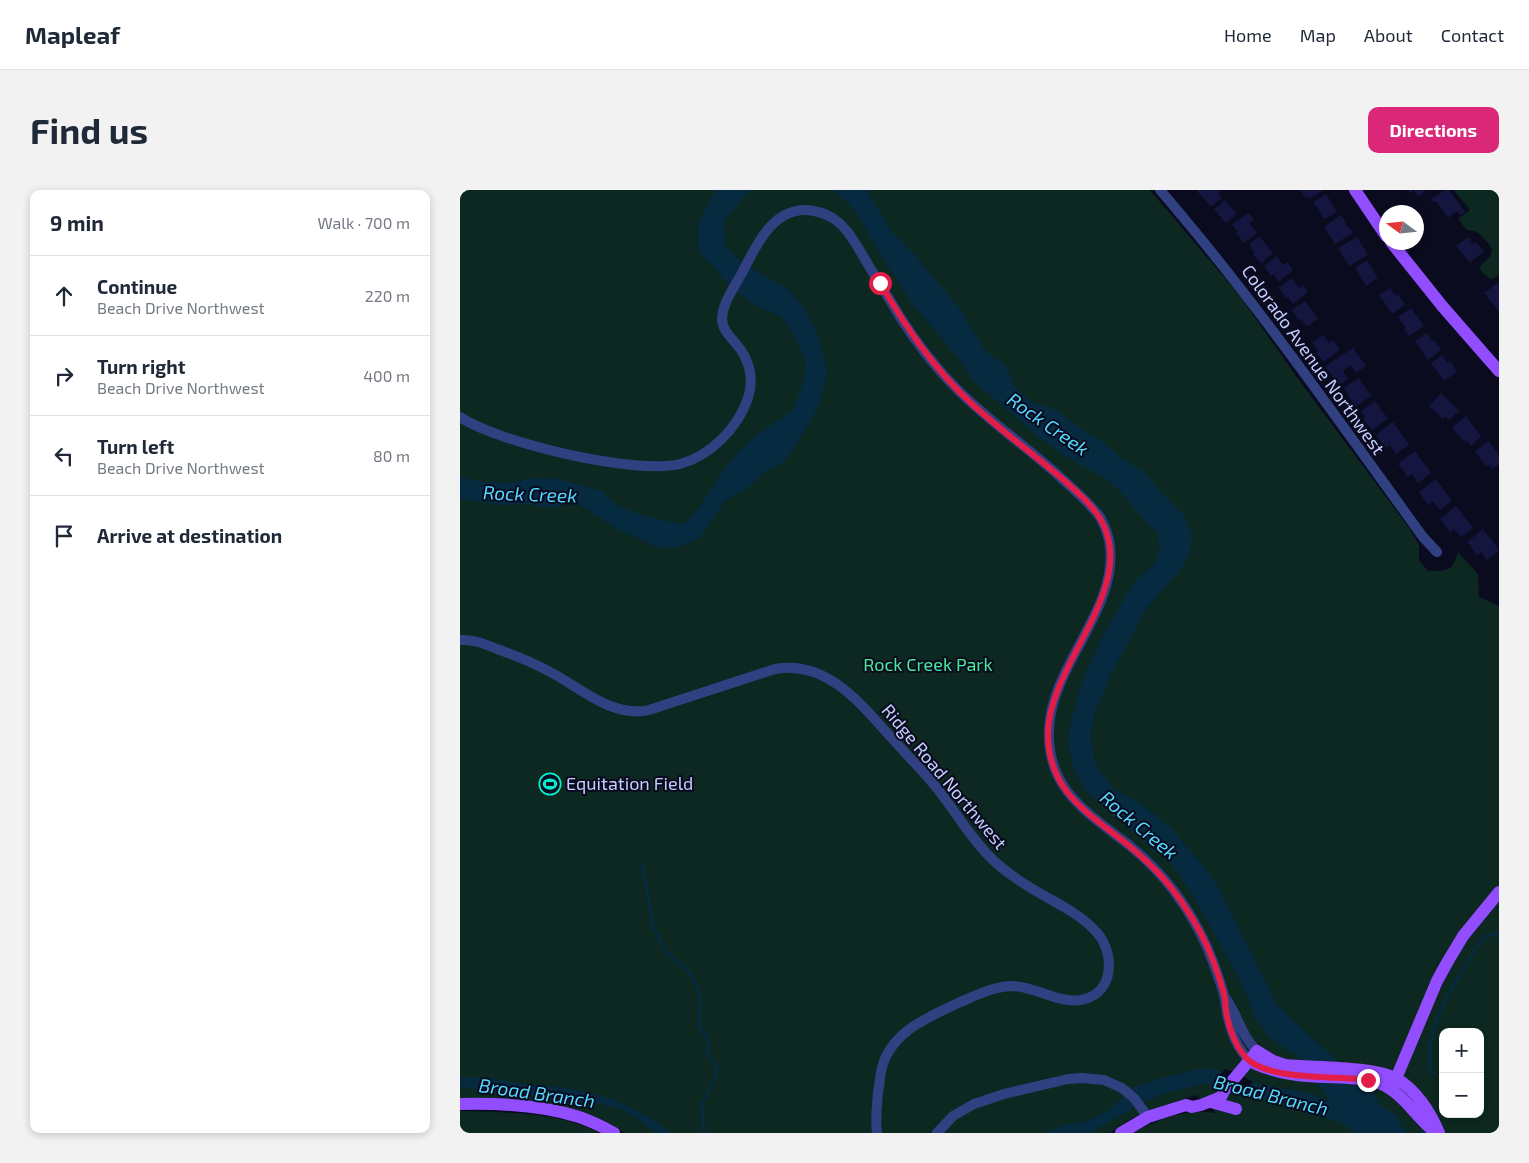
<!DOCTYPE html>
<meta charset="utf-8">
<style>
body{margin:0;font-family:"Exo 2",sans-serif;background:#f2f2f3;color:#1f2937}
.controls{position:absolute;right:15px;bottom:15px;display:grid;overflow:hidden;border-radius:10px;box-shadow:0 2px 8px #0003}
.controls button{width:45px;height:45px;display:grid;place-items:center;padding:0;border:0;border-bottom:1px solid #e0e1e3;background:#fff;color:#1f2937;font:25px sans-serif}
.compass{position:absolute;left:919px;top:15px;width:45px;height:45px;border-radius:50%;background:#fff;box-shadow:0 2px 8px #0003;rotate:285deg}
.stop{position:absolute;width:15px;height:15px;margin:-11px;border:4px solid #e11d48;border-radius:50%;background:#fff}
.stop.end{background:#e11d48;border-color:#fff;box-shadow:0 1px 5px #0008}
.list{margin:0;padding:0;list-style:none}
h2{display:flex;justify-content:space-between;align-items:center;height:65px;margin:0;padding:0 20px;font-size:21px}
h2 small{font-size:16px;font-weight:400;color:#747a83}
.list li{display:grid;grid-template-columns:32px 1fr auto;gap:15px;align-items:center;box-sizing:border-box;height:80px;padding:0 20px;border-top:1px solid #e0e1e3}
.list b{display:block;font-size:19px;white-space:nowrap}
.list p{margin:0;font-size:16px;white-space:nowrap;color:#747a83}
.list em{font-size:16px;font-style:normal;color:#747a83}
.icon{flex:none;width:28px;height:28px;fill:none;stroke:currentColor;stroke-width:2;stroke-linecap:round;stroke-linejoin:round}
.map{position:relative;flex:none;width:1039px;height:943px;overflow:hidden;border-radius:10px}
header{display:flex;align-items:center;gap:30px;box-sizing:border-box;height:70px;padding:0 25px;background:#fff;border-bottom:1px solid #e0e1e3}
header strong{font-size:24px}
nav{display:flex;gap:28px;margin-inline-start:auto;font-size:18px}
.intro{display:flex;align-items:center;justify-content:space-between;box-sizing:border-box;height:120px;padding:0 30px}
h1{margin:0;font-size:35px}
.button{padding:12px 22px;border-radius:10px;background:#db2777;color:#fff;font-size:18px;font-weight:700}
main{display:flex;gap:30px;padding:0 30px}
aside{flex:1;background:#fff;border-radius:10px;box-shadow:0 2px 8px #0003}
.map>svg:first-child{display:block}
</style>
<header>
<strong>Mapleaf</strong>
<nav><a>Home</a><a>Map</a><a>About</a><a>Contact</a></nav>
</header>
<div class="intro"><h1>Find us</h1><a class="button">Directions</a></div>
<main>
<aside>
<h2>9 min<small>Walk · 700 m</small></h2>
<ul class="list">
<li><svg class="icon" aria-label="ahead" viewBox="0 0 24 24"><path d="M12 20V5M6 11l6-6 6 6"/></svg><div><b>Continue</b><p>Beach Drive Northwest</p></div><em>220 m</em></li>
<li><svg class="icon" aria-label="right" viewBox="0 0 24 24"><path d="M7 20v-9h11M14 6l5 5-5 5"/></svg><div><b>Turn right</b><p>Beach Drive Northwest</p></div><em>400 m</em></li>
<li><svg class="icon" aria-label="left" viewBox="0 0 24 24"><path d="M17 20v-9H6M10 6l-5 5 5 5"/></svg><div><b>Turn left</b><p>Beach Drive Northwest</p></div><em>80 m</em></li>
<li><svg class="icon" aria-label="arrive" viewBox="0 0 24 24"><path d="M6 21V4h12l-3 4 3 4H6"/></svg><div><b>Arrive at destination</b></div></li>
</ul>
</aside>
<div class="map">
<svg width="1039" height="943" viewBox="0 0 1039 943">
<rect width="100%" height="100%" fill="#0a0b1e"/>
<path fill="#0c2820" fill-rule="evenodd" d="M0,0H690L779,105L839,190L949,338L959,355V370L968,381C988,381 992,382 998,362L1018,384L1019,407L1039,416V943H673C698,929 726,918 756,923L752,918L735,905L671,929L650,943H165L145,933L0,909ZM983,842H1020V924H983Z
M994,0H1039V85L1031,89L1025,85L1019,78L1020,76L1030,67L1032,59C1025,49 1020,40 1007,40L998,29L1010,20Z
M0,921C42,922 102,922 139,943H0Z"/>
<path fill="#062a40" d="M256,0H293L284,7L264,31L265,55L281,72L328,99L344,117L355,138L363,161L367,183L361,209L351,231L325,271L304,283L286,299L265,311L238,350L215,358H199L155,338L135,324L115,312L92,318L67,314L43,315L0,309V287L22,292L46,293L74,288L98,289L143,301C153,322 202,330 224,334L240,316L262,282L277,263L295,246L333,220L343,193L346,171L335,148L324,130L318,125L296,116L269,96L254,77L243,68L238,58V33Z
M373,0H407L431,41L454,64L501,120L525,161L545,174L555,196L570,211L598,221L619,237L643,252L660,267L684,282L702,303L723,324L732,344L730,363L719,382L687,418L654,478L635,523L630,546L634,567L640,581L654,599L679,612L711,638L741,673L756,693L817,814L834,831L872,866L909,897L921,916L937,925L943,938L948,943H896L878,931L856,926L833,917L752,894H744L706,903L686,911L629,943H587L605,934L628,931L650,919L673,897L698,889L743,878L758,880L803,895L849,903L870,912L840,868L810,848L795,828L786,803L753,741L730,701L713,676L625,600L613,576L608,552L609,540L621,494L641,449L664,409L677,389L695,373L700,360L697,341L690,337L659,300L644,288L602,264L581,249L512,190L500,170L454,116L415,56L404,34L390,15Z
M0,888C10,888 21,887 31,888C40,889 48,892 57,893C94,896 132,899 166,915C182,922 197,933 212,943H196L176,927L156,917L132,913L83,908L36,898L13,899L0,897Z"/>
<path fill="#0a0b1e" d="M765,879L777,883L793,892L788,896L781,905L773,903L754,892Z"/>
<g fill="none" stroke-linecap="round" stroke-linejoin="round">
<path stroke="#062a40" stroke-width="3" d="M182,674L193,736L206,762L229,782L238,798L240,813L239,838L249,849L247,864L258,879L249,901L242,913L244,943
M971,884C971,875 970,866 970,857C974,820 1004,778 1024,747L1039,743
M962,943V942"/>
</g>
<path fill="#141640" d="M739,0H762L758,3L762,8L751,17L737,1Z
M840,0H861L862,1L849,9L847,6L845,8Z
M948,0H964L965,2L958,7L954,0L950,3Z
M985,0H989L1005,22L1001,25L997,21L988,28L976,11H972V8Z
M866,4L877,22L864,29L853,12Z
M765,10L777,24L766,33L754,19Z
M789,23L794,29L789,33L797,43L784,53L776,43L778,42L772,34Z
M881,25L887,34L885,35L887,37L888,36L893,43L875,54L864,37Z
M799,46L813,63L801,74L793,64L795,63L789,55Z
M897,47L908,65L889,76L878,58Z
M1008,47L1013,54L1016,52L1024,61L1010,73L996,56Z
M817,66L823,75L827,72L833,80L819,92L813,84L811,86L804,76Z
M907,70L918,88L906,96L895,78Z
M832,88L839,98L843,95L848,102L833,114L828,107L826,108L819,97Z
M1039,92V122L1024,103Z
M930,98L936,106L938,104L945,115L932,124L919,105Z
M845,111L858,129L847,137L841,129L839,131L832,120Z
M951,118L964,136L949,146L944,139L946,138L938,127Z
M967,143L972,151L974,150L981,160L968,170L955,151Z
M863,145L869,153L873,150L880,160L863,172L856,162L858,161L852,153Z
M893,158L906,176L896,183L891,175L883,181L888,189L879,195L865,176Z
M982,165L988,173L990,171L997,182L984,191L971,173Z
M899,188L911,206L895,217L884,198Z
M981,203L999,221L989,230L985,227L983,229L969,216Z
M915,211L928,229L912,240L903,229L905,228L901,221Z
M1006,226L1021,246L1011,256L1006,250L1004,252L992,237Z
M933,232L949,255L936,264L930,255L925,258L916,245Z
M1029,251L1039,266V274L1032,279L1029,275L1026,277L1015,261Z
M955,261L971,283L958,293L952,284L948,287L938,274Z
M976,289L992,311L980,320L973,311L968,315L959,302Z
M996,316L1013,338L1001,347L994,339L990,342L980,329Z
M1023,339L1039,360V361L1027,370L1021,362L1017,365L1007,352Z"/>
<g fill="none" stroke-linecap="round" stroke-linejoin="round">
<path stroke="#304081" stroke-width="10" d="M700,0C795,110 878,230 963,347L977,362
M0,227C39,253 175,285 220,274C250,266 278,238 288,208C294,190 290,170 277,155C270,146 262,140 262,128C263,112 275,96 282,83C296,56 312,18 348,20C356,21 364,23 371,27C388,37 396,55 406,71C417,90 429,108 440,127C456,152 474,176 495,197C527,230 566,256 600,287C614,300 629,312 640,327C644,334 647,342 649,350C662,418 590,474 589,541C587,600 628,623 669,655C686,669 701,684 714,701C732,725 746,751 756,780C759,790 764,801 765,811C768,832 773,854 789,870
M0,450C13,449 25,454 37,459C57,466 76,474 94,484C123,500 154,528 189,520L315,479C371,469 406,521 440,557C455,574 472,590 485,609C501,630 514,652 533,670C550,686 570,698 590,709C608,719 626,729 639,745C654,765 654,801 625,809C603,816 577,797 554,796C533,796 515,806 496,814C467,828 434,841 423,874C420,883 420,893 418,902C417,916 415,929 417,943
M766,809C779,827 780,844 797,861
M477,943L493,926L514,914L544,904L608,889L622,888L644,890L662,898L674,908L688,927"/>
<path stroke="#924dff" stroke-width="12" d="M895,0L926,46
M931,52L983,117L1039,181
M789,870C795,875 802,877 810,879C835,888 863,886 889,888C899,889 910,889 919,893C944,903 955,927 976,943
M932,898L977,791L988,771L1003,746L1039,702
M751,912L776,919
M0,914C39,913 82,915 119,927C131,931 143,937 154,943
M661,943L688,927L710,920L726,915L732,917L741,915L761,907L764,901L797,861L813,871L825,875C854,878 913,876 937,889C956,900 971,923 979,943"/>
</g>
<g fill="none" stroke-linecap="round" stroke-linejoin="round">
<path stroke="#e11d48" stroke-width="6" d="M420,93C446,137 473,178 511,213C541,241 575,265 606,292C620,305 636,318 644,336C674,403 588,476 588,544C588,605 634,626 674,660C692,675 708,692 721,711C735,731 746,751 754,773C758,785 763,797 765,809C766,813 765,816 766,820C768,837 777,862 791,872C817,890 876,886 908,890"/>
</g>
<defs>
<g id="stadium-ring" transform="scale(1.125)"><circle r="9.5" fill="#0a0b1e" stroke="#00f1d0" stroke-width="1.5"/><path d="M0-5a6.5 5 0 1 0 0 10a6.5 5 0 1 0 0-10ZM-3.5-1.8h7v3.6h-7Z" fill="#00f1d0"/></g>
</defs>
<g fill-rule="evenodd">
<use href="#stadium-ring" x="90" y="594"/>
</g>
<g text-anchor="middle" stroke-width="4" stroke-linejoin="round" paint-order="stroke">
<g font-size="18" fill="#c6cdff" stroke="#0a0b1e">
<text transform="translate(853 170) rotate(54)" y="6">Colorado Avenue Northwest</text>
<text transform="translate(484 587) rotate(50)" y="6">Ridge Road Northwest</text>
</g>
<g font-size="18" fill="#48e99b" stroke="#0a0b1e">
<text x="468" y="481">Rock Creek Park</text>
</g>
<g font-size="18" fill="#c6cdff" stroke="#0a0b1e" text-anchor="start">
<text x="106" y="600">Equitation Field</text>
</g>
<g font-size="19" font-style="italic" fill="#54d9ff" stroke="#0a0b1e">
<text transform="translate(588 234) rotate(35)" y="7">Rock Creek</text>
<text transform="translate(70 304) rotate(2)" y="7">Rock Creek</text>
<text transform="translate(679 635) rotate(40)" y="7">Rock Creek</text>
<text transform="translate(77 903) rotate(8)" y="7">Broad Branch</text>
<text transform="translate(811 905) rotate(14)" y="7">Broad Branch</text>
</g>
</g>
</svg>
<div class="controls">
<button>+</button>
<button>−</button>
</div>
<svg class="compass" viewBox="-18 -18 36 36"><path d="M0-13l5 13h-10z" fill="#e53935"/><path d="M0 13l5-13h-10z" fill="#747a83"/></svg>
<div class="stop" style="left:420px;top:93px"></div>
<div class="stop end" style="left:908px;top:890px"></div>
</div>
</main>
